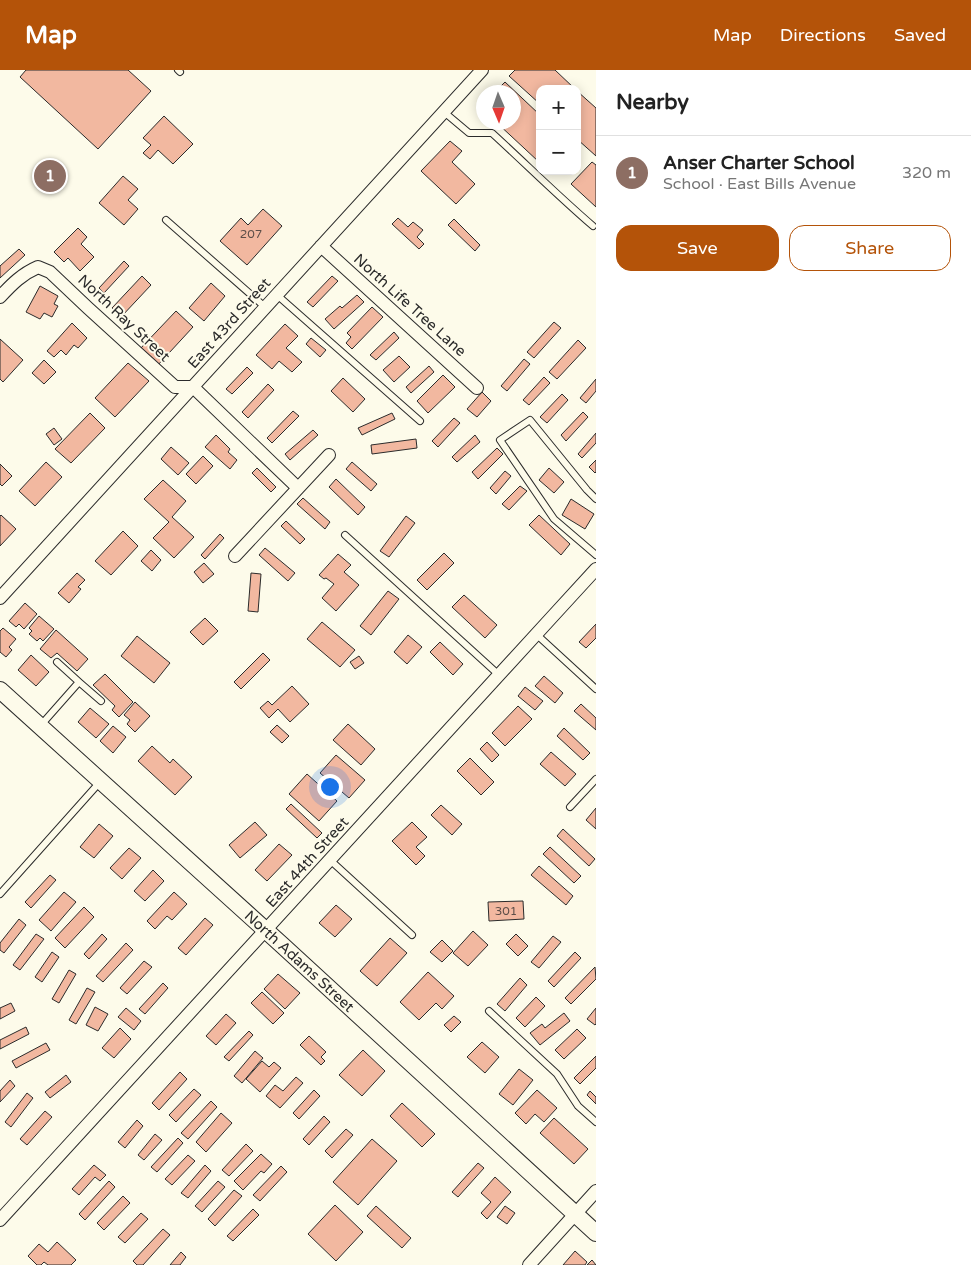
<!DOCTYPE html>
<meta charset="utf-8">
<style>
body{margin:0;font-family:"Varela Round",sans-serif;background:#f6f6f6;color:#222}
.controls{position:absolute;right:15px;top:15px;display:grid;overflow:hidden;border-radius:10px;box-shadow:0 2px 12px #0003}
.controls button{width:45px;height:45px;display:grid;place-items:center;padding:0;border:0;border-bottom:1px solid #e0e0e0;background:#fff;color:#222;font:25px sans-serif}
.compass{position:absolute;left:476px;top:15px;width:45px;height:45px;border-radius:50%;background:#fff;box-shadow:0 2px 12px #0003;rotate:178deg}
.you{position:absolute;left:329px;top:716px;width:18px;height:18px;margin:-12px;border:4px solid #fff;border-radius:50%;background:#1a73e8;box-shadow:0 0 0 8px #1a73e833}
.badge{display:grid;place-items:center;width:32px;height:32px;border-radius:50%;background:#b45309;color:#fff;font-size:16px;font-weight:700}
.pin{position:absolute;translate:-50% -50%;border:2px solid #fff;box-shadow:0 1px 5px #0006}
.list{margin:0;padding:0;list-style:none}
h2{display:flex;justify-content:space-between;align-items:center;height:65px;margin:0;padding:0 20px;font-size:21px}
h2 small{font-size:16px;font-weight:400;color:#767676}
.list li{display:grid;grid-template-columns:32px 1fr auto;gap:15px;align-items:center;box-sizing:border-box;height:75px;padding:0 20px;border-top:1px solid #e0e0e0}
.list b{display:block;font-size:19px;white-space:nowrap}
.list p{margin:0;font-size:16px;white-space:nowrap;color:#767676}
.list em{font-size:16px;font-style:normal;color:#767676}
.actions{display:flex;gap:10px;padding:15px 20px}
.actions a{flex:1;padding:11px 0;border:1px solid #b45309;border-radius:15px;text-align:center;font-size:18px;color:#b45309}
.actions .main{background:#b45309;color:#fff}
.map{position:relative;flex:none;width:596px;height:1195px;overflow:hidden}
header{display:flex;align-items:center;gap:30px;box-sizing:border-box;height:70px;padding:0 25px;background:#b45309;color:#fff}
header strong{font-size:24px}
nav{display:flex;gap:28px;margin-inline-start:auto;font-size:18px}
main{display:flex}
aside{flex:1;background:#fff}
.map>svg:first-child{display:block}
</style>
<header>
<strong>Map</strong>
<nav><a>Map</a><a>Directions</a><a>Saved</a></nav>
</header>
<main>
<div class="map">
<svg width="596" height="1195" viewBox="0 0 596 1195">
<rect width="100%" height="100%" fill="#fdfbea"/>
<path fill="#f2b8a0" stroke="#2b2b2b" d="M26,0H128L151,21L98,79L20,7Z
M515,0H555L575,19H540V34L509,6Z
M505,12L540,45L539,92L496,52H514V22H495Z
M577,21L596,38V86L577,69Z
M164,46L193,74L173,94L158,80L150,89L143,83L151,75L143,68Z
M450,71L462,81L452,92L475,114L456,134L421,101Z
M592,92L596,95V137L571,114Z
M123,106L138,119L128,130L138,139L124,155L99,133Z
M263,139L282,156L247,195L220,171L241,148L248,155Z
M398,148L408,157L413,152L423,160L417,167L424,174L419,179L392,154Z
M454,149L480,175L475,181L448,155Z
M78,158L87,167L81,174L94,187L80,201L68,188L64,192L54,182Z
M19,179L25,185L0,208V196Z
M124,191L129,196L104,223L99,218Z
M142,206L151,215L121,247L112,238Z
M332,206L338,211L313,237L307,232Z
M211,213L225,226L204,251L189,238Z
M40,216L58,226L54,234L58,236L52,247L44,243L40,249L26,242Z
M357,225L364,232L334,259L325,249L340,236L342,238Z
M372,237L383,247L352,279L346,273L351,267L347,263Z
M176,241L193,257L157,296L139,280Z
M554,252L561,258L534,288L527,282Z
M72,253L87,268L78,278L74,275L66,285L61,280L54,287L47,281Z
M285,254L298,266L286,278L302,292L292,302L279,291L272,299L256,285Z
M394,262L399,268L376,290L370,285Z
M311,268L326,280L320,287L306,274Z
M0,269L23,290L3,312L0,309Z
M578,270L586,278L557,309L549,302Z
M399,286L410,297L394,312L383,300Z
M524,289L530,294L507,321L501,316Z
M44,290L56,302L44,314L32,303Z
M128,293L149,311L115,347L95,328Z
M429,296L434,302L411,323L406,317Z
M247,297L253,303L232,324L226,319Z
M443,305L455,317L428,343L417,331Z
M544,307L550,313L529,335L523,330Z
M343,308L365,329L353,342L331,321Z
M596,309V321L586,333L580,328Z
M268,314L274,320L248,348L242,342Z
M482,322L491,331L477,347L467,339Z
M562,324L568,330L547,353L540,347Z
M293,341L299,346L272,373L267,368Z
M583,342L588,347L566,371L561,365Z
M90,343L105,358L71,393L55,379Z
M392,343L395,349L362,365L358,358Z
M454,348L460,353L438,377L432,371Z
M54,358L62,369L54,375L46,364Z
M313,360L318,365L290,390L285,384Z
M596,363V373L582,388L578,384Z
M216,365L230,379L228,382L237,390L230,399L205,377Z
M475,365L480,372L457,392L452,387Z
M416,369L417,378L372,384L371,375Z
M171,377L189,393L178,405L161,389Z
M497,378L503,384L478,409L472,402Z
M203,386L213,396L196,414L186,404Z
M596,390V402L595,403L589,397Z
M46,392L62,407L35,436L19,421Z
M352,392L377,414L371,421L346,399Z
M0,394L12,406L2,416L0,414Z
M257,398L276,417L271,422L252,403Z
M549,398L564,412L554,423L539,410Z
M505,401L511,406L496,424L490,418Z
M336,409L365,437L358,445L329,417Z
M163,410L186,431L172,447L194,467L174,488L153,468L169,452L144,429Z
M520,416L527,421L509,440L502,434Z
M303,428L330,452L325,459L297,434Z
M571,429L594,444L585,459L562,445Z
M1,445L16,459L0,476V446Z
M539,445L570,474L561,485L529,455Z
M406,446L415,453L389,487L380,481Z
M286,451L305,469L300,474L281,456Z
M123,461L138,476L111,505L95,491Z
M220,464L224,468L205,489L201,485Z
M265,478L295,503L288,511L259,485Z
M151,480L161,490L152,501L141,491Z
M444,483L454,493L427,520L417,510Z
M338,484L351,495L344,502L359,515L336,541L322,528L334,514L326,508L324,509L319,505Z
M204,493L214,504L203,513L194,502Z
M77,503L85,510L78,517L81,519L69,533L58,523Z
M251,503L261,504L258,542L248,541Z
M388,521L399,529L371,565L360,556Z
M464,525L497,555L485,568L452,537Z
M25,533L37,544L24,559L19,554L16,557L9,551Z
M39,546L54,559L43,571L40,568L37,571L29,564L32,561L29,558Z
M205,548L218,561L203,575L190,562Z
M322,552L355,580L340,597L307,569Z
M596,554V568L586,578L579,572Z
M3,558L16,569L9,577L12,580L6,587L0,582V561Z
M56,560L88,589L77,601L57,583L51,588L40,579Z
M408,565L422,577L407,594L394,582Z
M137,566L170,593L154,613L121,586Z
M440,572L463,594L453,605L430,582Z
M263,583L270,590L241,619L234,612Z
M31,585L49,602L36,616L18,600Z
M359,586L364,593L355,599L350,592Z
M105,604L133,632L119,647L112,640L115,636L93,615Z
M544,606L563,623L555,633L535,616Z
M292,616L309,634L290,652L278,639L269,648L260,638L268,631L272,635Z
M525,617L543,631L535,640L518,626Z
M135,632L150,646L135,662L127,654L130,650L124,645Z
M581,634L596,648V660L574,641Z
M518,636L532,649L505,676L492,663Z
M90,638L109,654L96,668L78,652Z
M348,654L375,679L361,695L333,670Z
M277,655L289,666L282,673L270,662Z
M113,656L126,667L113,683L100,671Z
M564,658L590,683L583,690L557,666Z
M487,672L499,685L492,692L480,679Z
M152,676L170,693L173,689L192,707L175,725L138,691Z
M551,682L576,704L565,716L540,694Z
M336,685L365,710L349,728L320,703Z
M470,688L494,712L481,725L457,701Z
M307,704L337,731L319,751L289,724Z
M291,734L322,763L317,768L286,739Z
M441,735L462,754L452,765L431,745Z
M596,738V759L586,750Z
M255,752L267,765L240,788L229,775Z
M412,752L427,767L416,777L425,786L416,795L392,771Z
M99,754L113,766L94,788L80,777Z
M563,759L595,789L589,796L557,766Z
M279,774L292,785L267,811L255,800Z
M550,777L581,806L574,813L543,784Z
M129,778L141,788L122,809L110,798Z
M539,796L573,826L566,835L531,805Z
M153,800L164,811L145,831L134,821Z
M50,805L56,810L31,838L25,832Z
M64,822L76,832L51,861L39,850Z
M174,822L187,834L172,850L167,846L155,859L147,851Z
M523,831L524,849L489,851L488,832Z
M336,835L352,849L335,867L319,853Z
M84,837L94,847L65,878L55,868Z
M205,848L213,855L186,885L178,878Z
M19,849L26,855L4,883L0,880V873Z
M473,861L488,875L468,896L453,883Z
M36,864L44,869L20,900L13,895Z
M102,864L107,869L89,889L84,884Z
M516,864L528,876L518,886L506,874Z
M553,866L561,872L539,898L531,892Z
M390,868L407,883L377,916L360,901Z
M442,870L453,881L442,892L430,882Z
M126,873L133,880L103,912L96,906Z
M52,882L59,887L42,912L35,907Z
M575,882L581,888L554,917L548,911Z
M144,891L152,897L127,924L120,918Z
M595,897L596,909L571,934L565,928Z
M69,900L76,904L59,933L52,929Z
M428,902L454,926L442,939L436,933L419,950L400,932Z
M278,904L300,923L285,939L264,919Z
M520,908L527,915L505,941L497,934Z
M163,913L168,918L145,944L139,939Z
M87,918L95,922L76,954L69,950Z
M262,922L284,943L273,954L251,933Z
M536,927L545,936L525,957L516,948Z
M11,933L15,941L0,949V938Z
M95,937L108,944L98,961L86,955Z
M126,938L141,951L134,960L118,947Z
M596,938V954L595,955L587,949Z
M564,943L570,951L540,975L530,963L542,954L545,958Z
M226,944L236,953L216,975L206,966Z
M454,946L461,952L451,962L444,955Z
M26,957L29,964L0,979V970Z
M120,958L131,969L114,988L102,978Z
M577,959L586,968L564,989L555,980Z
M249,961L253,965L229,991L224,987Z
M309,966L326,982L321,987L325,991L321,995L300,975Z
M482,972L499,987L485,1003L467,987Z
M46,973L50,980L16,998L12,991Z
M363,980L385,1001L362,1026L339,1005Z
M255,981L263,988L242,1013L234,1006Z
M596,986V998L580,1014L574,1008Z
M262,991L269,997L274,992L281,998L260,1022L246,1009Z
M519,999L533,1010L513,1035L499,1024Z
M180,1002L187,1009L159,1040L152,1033Z
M66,1005L71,1012L50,1028L45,1022Z
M296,1007L303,1013L280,1038L266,1026L275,1015L283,1021Z
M10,1010L15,1016L0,1032V1021Z
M194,1019L201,1025L176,1052L169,1045Z
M314,1020L320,1026L299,1049L293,1043Z
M537,1020L557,1038L544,1052L535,1044L526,1054L515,1043Z
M590,1021L596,1027V1034L587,1025Z
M27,1023L33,1028L11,1057L5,1052Z
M211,1031L217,1037L188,1069L181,1063Z
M402,1033L435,1064L422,1077L390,1046Z
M45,1041L52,1047L27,1075L20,1069Z
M221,1043L232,1053L206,1082L196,1072Z
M324,1046L330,1052L309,1075L303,1069Z
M554,1048L588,1079L574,1094L540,1063Z
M137,1050L143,1056L125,1078L118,1072Z
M346,1059L353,1065L332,1088L325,1081Z
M155,1064L162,1070L144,1090L138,1085Z
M178,1068L183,1073L157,1102L151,1097Z
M372,1069L397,1091L358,1135L333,1112Z
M246,1074L253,1081L229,1106L222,1100Z
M261,1084L272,1094L264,1103L261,1101L243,1120L234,1111Z
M188,1085L195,1091L172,1115L165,1109Z
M478,1093L484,1098L458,1127L452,1122Z
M94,1095L106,1105L100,1111L95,1107L79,1125L72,1119Z
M205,1095L211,1101L188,1128L181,1123Z
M281,1096L287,1102L260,1131L253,1125Z
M495,1107L511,1122L487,1149L481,1143L491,1132L481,1123Z
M109,1111L115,1117L85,1150L79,1144Z
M218,1111L225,1117L202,1142L195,1136Z
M234,1120L242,1126L215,1156L208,1149Z
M123,1126L130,1133L104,1160L97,1153Z
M335,1135L363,1162L336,1191L308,1164Z
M376,1136L411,1168L402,1178L367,1146Z
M505,1136L515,1143L507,1154L497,1147Z
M253,1139L259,1145L233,1171L227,1166Z
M141,1143L148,1149L125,1173L118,1167Z
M163,1159L170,1165L143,1195H137L133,1191Z
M57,1172L76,1190L71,1195H48L44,1192L41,1195H37L28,1186L39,1174L48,1182Z
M575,1181L587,1192L585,1195H563Z
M181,1182L186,1187L180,1195H170Z
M592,1190L596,1195H587Z"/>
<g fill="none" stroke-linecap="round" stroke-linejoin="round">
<g stroke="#2b2b2b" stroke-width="8">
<path id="service" d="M178,0L180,2
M444,42L469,63H492C526,94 558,126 593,156
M166,150L265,237
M277,225L420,351
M596,429L587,420L530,350L500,370L554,449L596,485
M345,465L499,605
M536,564L596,619
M79,612L101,631
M41,655L79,612L57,592
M570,737L596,709
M330,790L412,865
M0,824L100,712
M489,941L557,1004L578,1036L596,1052"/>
</g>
<g stroke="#2b2b2b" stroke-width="14">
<path id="minor" d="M321,176L477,318
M0,227C12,214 22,204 38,197L50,202L88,238L175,317H193L298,418
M235,486L329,385
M0,528L482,0
M0,1150C199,934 397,716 596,499
M529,1195L596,1121"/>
</g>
<g stroke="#2b2b2b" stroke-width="18">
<g id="tertiary">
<path id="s1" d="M0,620L282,875L596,1163"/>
</g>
</g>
<use href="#service" stroke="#fdfbea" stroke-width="6"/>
<use href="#minor" stroke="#fdfbea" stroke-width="12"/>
<use href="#tertiary" stroke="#fdfbea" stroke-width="16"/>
</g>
<g text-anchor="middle" stroke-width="4" stroke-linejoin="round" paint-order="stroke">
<g font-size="12" fill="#5d4e48">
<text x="251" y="168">207</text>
<text x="506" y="845">301</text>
</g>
<g font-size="15" fill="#2b2b2b" stroke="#fdfbea">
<text transform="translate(410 235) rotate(42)" y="5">North Life Tree Lane</text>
<text transform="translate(124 248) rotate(43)" y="5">North Ray Street</text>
<text transform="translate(229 253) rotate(-48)" y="5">East 43rd Street</text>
<text transform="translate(307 792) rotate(-48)" y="5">East 44th Street</text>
<text dy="5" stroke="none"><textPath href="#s1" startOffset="404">North Adams Street</textPath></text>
</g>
</g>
</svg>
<div class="controls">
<button>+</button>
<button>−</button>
</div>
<svg class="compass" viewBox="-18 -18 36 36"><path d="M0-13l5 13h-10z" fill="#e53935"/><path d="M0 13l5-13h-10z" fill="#767676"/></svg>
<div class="you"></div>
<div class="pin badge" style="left:50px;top:106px;background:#8d6e63">1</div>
</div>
<aside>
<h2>Nearby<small></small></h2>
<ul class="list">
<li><span class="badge" style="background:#8d6e63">1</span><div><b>Anser Charter School</b><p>School · East Bills Avenue</p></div><em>320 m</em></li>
</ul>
<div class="actions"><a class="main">Save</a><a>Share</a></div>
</aside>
</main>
